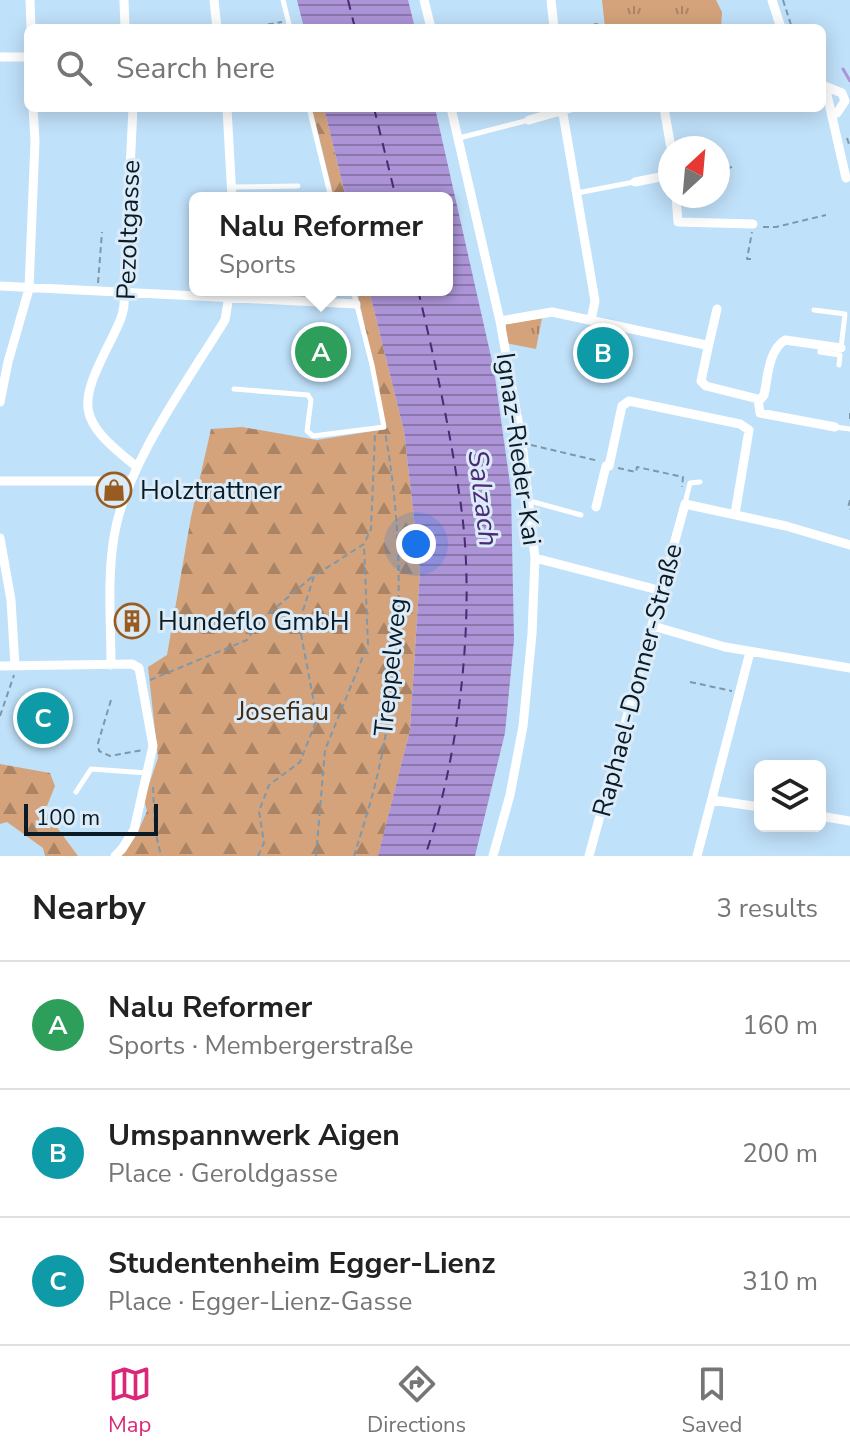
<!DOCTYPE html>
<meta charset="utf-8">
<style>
body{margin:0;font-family:"Nunito Sans",sans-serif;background:#f2f2f2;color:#222}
.controls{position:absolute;right:24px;bottom:24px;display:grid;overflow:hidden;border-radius:12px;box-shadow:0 4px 20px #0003}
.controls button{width:72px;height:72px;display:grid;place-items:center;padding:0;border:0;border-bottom:2px solid #e0e0e0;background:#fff;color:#222;font:40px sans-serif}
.compass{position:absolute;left:658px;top:136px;width:72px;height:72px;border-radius:50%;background:#fff;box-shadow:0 4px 20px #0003;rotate:26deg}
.scale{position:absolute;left:24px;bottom:20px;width:134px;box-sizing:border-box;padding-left:8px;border:4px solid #0b1b26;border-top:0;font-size:22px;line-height:28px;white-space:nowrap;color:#0b1b26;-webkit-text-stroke:6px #dbecf8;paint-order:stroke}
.you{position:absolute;left:416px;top:544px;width:28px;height:28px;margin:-20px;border:6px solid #fff;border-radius:50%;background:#1a73e8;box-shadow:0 0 0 12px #1a73e833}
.badge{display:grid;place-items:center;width:52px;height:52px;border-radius:50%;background:#db2777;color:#fff;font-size:26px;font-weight:700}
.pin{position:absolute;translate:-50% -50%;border:4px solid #fff;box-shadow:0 2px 8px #0006}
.popup{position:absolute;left:189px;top:192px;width:264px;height:104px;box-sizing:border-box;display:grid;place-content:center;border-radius:12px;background:#fff;filter:drop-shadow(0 2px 6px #0005);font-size:26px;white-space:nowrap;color:#767676}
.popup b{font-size:30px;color:#222}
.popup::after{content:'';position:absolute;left:50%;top:100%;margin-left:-16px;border:16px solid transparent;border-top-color:#fff}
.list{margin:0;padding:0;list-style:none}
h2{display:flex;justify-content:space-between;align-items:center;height:104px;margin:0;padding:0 32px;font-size:34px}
h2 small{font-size:26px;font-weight:400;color:#767676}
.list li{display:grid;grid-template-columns:52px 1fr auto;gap:24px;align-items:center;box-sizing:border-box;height:128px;padding:0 32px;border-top:2px solid #e0e0e0}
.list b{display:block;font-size:30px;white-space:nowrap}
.list p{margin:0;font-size:26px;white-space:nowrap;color:#767676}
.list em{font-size:26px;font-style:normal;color:#767676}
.icon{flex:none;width:44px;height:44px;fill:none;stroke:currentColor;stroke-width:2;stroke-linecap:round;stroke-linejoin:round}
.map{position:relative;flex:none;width:850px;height:856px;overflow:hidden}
.search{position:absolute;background:#fff;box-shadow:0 4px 20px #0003;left:24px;right:24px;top:24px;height:88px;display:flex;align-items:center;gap:20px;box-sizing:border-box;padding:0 28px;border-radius:12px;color:#767676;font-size:30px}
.sheet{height:488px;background:#fff}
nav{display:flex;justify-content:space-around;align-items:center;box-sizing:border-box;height:112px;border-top:2px solid #e0e0e0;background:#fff;font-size:22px;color:#767676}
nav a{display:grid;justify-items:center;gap:4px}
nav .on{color:#db2777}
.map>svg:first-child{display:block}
</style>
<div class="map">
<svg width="850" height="856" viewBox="0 0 850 856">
<defs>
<pattern id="grass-tufts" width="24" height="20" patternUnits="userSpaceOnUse" patternTransform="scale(2)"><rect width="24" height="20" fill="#d4a37b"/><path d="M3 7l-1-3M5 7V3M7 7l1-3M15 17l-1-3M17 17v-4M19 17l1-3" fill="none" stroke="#aa8465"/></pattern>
<pattern id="forest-firs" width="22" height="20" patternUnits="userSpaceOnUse" patternTransform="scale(2)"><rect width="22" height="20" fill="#d4a37b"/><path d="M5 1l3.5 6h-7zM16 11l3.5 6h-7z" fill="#aa8465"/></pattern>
<pattern id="water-rules" width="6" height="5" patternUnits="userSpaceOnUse" patternTransform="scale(2)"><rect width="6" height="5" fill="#ac94d6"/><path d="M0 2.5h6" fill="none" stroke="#8a78ad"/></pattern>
</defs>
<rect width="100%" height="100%" fill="#c0e1fa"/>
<path fill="url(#grass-tufts)" d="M602,0H716L722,12L721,28H605Z
M542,318L536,349L506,343V324Z"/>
<path fill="url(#forest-firs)" d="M312,108H324L346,198H334Z
M357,290H369L404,431L420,571L410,730L379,853L378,856H117L137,834L147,811L144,799L158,758L148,667L167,655L191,517L211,429L242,427L317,440L386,429Z
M0,764L50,773L55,786L45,811L78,856H45L43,848L7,822L0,824Z"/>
<path fill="url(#water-rules)" d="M297,0H408L415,28H304Z
M324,108H435L494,370L511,491L514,640L505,733L475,856H378L410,730L420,571L404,431L369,290H447V198H346Z"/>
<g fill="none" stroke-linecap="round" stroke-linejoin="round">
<path stroke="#ac94d6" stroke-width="3" d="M843,69L850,81"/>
<path stroke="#4b2977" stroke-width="2" stroke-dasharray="10 8" stroke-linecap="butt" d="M348,0L355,28
M374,108L396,198
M418,290C435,361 451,434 461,506C476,611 460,756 425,856"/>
<path stroke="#7d98ab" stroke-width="2" stroke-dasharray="6 4" stroke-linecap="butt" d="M783,0L792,28
M248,28L282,22
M564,28L597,24L604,28
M847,138L850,147
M718,170L732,167
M763,227H776L826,215
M751,259H747L752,232
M98,283L102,232
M850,413V423
M531,445L599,461
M618,468L636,472L637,467L683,477L682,487
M850,500L848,508L850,509
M150,680L247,640L260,621L313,576
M690,682L732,691
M111,700L98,743L99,751L110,756L143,750
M0,716L14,675
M153,787L155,830L161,856
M258,856L264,843L259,811L269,785L300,762L317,719L299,623L314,576L364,544L371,529L375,434
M316,856L325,750L368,644L364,545
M354,856C361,833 369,809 375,785C403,671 406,547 385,432"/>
<path stroke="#fff" stroke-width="5" d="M283,0L290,28
M483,28L486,27
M309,108L331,198
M459,138L529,120
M232,187L298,186
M577,193L634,182
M814,310L845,314L841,348
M821,346L820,352L840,355L839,365
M234,389L308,395L311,400L307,431L313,436L384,427L372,365L353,290
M835,427L850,429
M530,501L581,515
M685,503L690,483L700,482
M76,792L91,769L147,773"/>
<path stroke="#fff" stroke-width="9" d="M30,0L31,28
M124,0L125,28
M214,0L217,28
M424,0L431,28
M551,0L554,28
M772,0L781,28
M0,57H28
M822,85L842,93L845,101L837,113
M825,86L846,178
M133,108L124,293C126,312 119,323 111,340C77,407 76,419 137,467
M227,108L232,198
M451,108L500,321L522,443L535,558L532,634L523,726L510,795L493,856
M562,108L595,301L591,320
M664,108L671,148
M529,120L571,108
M635,182L670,175
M676,196L678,222L753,224
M0,286L356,304
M500,321L552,312L706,345L708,348L701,381L706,386L758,399L760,413L835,427
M708,348L717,309
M759,401L764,395C768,377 768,351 785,340L841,348
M0,402L8,362L29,289L35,141L33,108
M0,481H130
M596,507L606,466H609L622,406L629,401L740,424L749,430L735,514
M0,538L11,600L15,666
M535,558L662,591
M653,626L725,647L850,668
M111,665C111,623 107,579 114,537C125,466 187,382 225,320L230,290
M0,666L132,664L139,668L153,746L134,830L122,849L115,856
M712,800L760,807
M820,816L850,821
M589,856L685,504L786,526L850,545
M697,856L750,652"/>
</g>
<defs>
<g id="shop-ring" transform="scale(1.8)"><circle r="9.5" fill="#dbecf8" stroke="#995c20" stroke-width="1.5"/><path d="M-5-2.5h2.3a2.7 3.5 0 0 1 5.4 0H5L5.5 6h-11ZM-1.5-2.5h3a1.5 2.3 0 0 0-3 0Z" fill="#995c20"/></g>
<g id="building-ring" transform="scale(1.8)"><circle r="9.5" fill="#dbecf8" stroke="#995c20" stroke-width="1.5"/><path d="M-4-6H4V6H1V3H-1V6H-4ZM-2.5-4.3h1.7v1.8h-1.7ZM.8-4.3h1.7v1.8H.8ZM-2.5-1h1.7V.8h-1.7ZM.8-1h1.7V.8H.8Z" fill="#995c20"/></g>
</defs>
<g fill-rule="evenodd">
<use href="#shop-ring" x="114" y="490"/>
<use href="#building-ring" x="132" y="621"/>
</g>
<g text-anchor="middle" stroke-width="6" stroke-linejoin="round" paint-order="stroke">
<g font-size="26" fill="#0b1b26" stroke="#dbecf8">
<text transform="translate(128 230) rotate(-88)" y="9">Pezoltgasse</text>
<text transform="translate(519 449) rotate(82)" y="9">Ignaz-Rieder-Kai</text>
<text transform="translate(390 667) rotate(-84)" y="9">Treppelweg</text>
<text transform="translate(637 680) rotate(-75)" y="9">Raphael-Donner-Straße</text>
</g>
<g font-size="26" fill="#0b1b26" stroke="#dbecf8" text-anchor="start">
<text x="140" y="499">Holztrattner</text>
<text x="158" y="630">Hundeflo GmbH</text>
</g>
<g font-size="26" fill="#422913" stroke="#dbecf8">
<text x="283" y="720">Josefiau</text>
</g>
<g font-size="28" font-style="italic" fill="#4b2977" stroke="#dbecf8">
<text transform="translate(484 498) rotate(83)" y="10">Salzach</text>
</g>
</g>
</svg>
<div class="controls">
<button><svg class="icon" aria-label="layers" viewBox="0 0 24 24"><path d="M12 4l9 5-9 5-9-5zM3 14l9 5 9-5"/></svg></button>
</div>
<svg class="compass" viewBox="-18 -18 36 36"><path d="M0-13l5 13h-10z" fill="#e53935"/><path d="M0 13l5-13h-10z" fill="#767676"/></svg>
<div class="scale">100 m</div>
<div class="you"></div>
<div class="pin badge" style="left:321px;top:352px;background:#2e9e5b">A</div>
<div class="popup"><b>Nalu Reformer</b>Sports</div>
<div class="pin badge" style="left:603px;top:353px;background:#0f9aa8">B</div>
<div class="pin badge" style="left:43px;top:718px;background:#0f9aa8">C</div>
<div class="search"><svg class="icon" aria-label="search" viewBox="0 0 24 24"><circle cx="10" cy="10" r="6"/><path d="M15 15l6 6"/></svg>Search here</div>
</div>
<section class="sheet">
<h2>Nearby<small>3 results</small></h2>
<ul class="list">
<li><span class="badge" style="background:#2e9e5b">A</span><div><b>Nalu Reformer</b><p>Sports · Membergerstraße</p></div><em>160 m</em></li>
<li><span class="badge" style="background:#0f9aa8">B</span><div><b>Umspannwerk Aigen</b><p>Place · Geroldgasse</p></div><em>200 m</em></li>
<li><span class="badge" style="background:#0f9aa8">C</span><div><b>Studentenheim Egger-Lienz</b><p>Place · Egger-Lienz-Gasse</p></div><em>310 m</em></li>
</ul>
</section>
<nav>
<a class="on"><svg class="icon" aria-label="map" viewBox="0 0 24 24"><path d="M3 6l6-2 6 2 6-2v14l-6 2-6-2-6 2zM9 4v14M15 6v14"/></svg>Map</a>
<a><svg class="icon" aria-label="directions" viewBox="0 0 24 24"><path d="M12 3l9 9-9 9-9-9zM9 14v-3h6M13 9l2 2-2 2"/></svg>Directions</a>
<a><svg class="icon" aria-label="saved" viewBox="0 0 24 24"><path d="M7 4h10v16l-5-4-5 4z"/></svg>Saved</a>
</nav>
